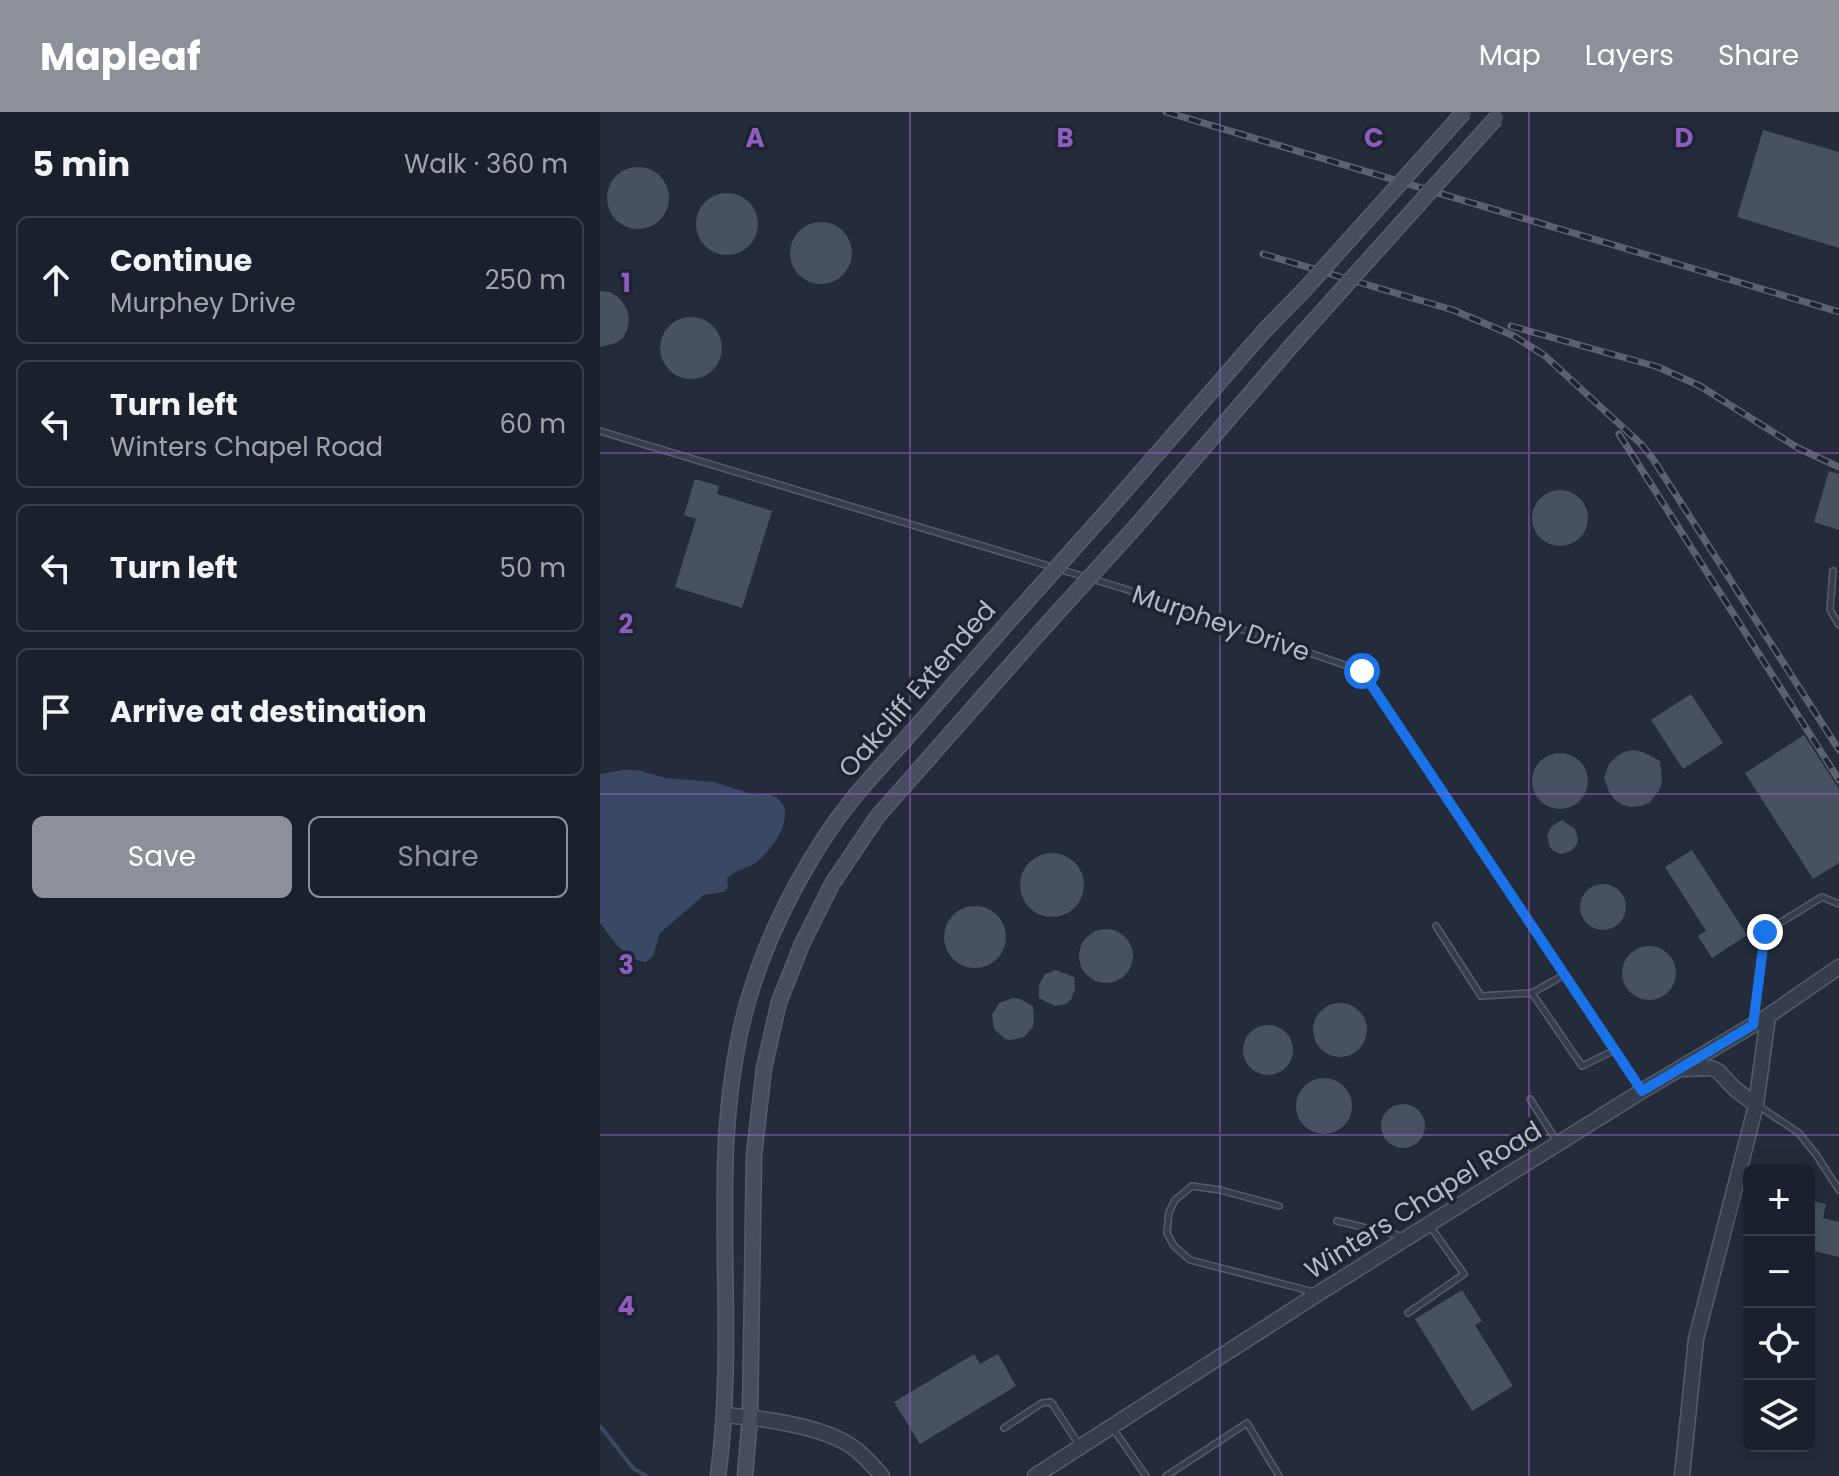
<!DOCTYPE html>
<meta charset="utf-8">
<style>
body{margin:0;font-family:Poppins,sans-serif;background:#242934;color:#f1f3f6}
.controls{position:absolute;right:24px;bottom:24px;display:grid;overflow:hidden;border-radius:12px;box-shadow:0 4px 20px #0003}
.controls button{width:72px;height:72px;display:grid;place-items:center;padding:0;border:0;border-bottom:2px solid #393e48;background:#1b212c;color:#f1f3f6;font:40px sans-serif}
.stop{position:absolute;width:24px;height:24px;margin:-18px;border:6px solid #1a73e8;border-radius:50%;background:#fff}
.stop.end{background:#1a73e8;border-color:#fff;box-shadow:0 2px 8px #0008}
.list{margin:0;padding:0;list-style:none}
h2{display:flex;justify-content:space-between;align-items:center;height:104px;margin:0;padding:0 32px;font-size:34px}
h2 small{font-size:26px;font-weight:400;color:#a0a3a9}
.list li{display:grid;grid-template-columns:52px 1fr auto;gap:24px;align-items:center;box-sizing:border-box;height:128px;margin:0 16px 16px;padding:0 16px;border:2px solid #393e48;border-radius:12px}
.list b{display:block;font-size:30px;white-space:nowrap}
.list p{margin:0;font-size:26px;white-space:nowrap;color:#a0a3a9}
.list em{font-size:26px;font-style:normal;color:#a0a3a9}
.actions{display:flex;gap:16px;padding:24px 32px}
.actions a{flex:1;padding:18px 0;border:2px solid #8c9099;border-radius:12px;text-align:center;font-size:28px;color:#8c9099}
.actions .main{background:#8c9099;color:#fff}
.icon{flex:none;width:44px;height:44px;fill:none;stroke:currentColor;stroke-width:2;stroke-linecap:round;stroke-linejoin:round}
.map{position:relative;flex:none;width:1239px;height:1364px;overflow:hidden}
header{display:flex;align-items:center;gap:48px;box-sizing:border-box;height:112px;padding:0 40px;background:#8c9099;color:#fff}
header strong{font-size:38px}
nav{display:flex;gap:44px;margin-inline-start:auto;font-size:28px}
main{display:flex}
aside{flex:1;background:#1b212c}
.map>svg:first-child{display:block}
</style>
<header>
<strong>Mapleaf</strong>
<nav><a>Map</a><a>Layers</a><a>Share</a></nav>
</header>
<main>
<aside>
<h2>5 min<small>Walk · 360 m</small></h2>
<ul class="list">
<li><svg class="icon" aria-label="ahead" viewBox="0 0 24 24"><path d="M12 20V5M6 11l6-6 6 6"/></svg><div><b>Continue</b><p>Murphey Drive</p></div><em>250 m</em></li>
<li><svg class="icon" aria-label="left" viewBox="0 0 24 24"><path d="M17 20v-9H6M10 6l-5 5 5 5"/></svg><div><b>Turn left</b><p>Winters Chapel Road</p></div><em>60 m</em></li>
<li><svg class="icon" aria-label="left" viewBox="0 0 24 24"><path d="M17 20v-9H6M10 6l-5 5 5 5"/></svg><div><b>Turn left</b></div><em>50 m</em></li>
<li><svg class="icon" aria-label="arrive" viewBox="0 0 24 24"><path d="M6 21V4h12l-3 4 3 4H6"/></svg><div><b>Arrive at destination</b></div></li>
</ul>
<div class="actions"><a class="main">Save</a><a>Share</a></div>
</aside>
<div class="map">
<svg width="1239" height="1364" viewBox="0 0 1239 1364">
<rect width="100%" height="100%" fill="#242c3b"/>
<path fill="#394963" d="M23,658H37L66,666L113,670L155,683L168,681C173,683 180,687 183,693C192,711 169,742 154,752C145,758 133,758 127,767L128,776L124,780L104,783L60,821L53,844L46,850L32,847L16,832L0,811V662Z"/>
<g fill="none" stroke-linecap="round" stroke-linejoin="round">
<path stroke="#394963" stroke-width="4" d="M0,1314L33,1356L46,1364"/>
</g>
<path fill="#485162" d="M1163,18L1239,40V136L1137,105Z
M7 86a31 31 0 1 1 62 0a31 31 0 1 1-62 0Z
M96 112a31 31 0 1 1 62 0a31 31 0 1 1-62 0Z
M190 141a31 31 0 1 1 62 0a31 31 0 1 1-62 0Z
M0,179L10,180L18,185L24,192L28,200L29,209L27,218L23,226L16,231L0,235Z
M60 236a31 31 0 1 1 62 0a31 31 0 1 1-62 0Z
M1229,359L1239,362V418L1214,410Z
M95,367L119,374L117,382L172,399L142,496L75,475L96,407L84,403Z
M932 406a28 28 0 1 1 56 0a28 28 0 1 1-56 0Z
M1091,582L1123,631L1083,657L1051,608Z
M1204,623L1239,677V751L1213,767L1145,661Z
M1033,638L1043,640L1060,649L1062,668L1060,677L1049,691L1041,694L1031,695L1023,693L1015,688L1009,680L1004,666L1009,652L1016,645L1024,640Z
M932 669a28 28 0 1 1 56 0a28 28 0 1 1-56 0Z
M962,708L975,717L978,727L977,732L971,739L961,742L952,738L949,733L947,723L952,714Z
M1092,738L1147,823L1112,846L1098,824L1106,819L1065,755Z
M420 773a32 32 0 1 1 64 0a32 32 0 1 1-64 0Z
M980 795a23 23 0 1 1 46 0a23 23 0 1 1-46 0Z
M344 825a31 31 0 1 1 62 0a31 31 0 1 1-62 0Z
M479 844a27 27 0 1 1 54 0a27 27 0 1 1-54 0Z
M1022 861a27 27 0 1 1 54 0a27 27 0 1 1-54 0Z
M456,858L474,865L475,877L471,888L466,892L455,894L439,886V873L445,862Z
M413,886L420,887L433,894L434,909L433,915L424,925L411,928L405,927L394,917L392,903L399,891Z
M713 918a27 27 0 1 1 54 0a27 27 0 1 1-54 0Z
M643 938a25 25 0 1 1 50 0a25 25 0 1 1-50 0Z
M696 994a28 28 0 1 1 56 0a28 28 0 1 1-56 0Z
M781 1014a22 22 0 1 1 44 0a22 22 0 1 1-44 0Z
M1209,1088L1226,1092L1223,1106L1239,1110V1145L1209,1138Z
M862,1178L882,1209L875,1213L913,1274L872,1299L815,1207Z
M374,1242L380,1252L398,1242L416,1274L320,1332L294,1290Z"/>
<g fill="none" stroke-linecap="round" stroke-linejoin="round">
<g stroke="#565c69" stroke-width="8">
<path id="service" d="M0,319L522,476L762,559L1042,978
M1233,459L1230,498L1239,513
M836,814L881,884L932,881L964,863
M932,881L982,954L1015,938
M1153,908L1165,820L1222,785L1239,792
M930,987L958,1031
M1157,993L1199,1021L1217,1044L1239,1078
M679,1094L620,1078L592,1074L575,1088L569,1100L567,1121L574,1134L590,1148L714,1180
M737,1109L805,1125
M808,1201L864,1162L830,1114
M512,1315L546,1364
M404,1316L442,1291L451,1290L480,1334
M566,1364L647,1311L679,1364"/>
</g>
<g stroke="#565c69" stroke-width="17">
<path id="tertiary" d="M1084,957L1111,956L1118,959L1135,977L1156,993
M125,1303C160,1306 222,1314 251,1334C263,1342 273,1354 282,1364
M435,1364L719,1181L1042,979L1168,904L1239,855
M1082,1364L1096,1227L1156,993L1168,904"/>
</g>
<g stroke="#565c69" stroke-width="17">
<path id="secondary" d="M508,398L665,218
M538,412L693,232
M118,1364C133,1254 121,1142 126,1031C129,979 136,925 152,876C171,814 211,739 251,689C267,669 286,649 303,630C339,589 375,548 411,507
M145,1364L150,1305L154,1043L164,956L179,890L202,832L232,772L277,705L440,520"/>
</g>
<use href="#service" stroke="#373e4b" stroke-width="5"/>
<use href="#tertiary" stroke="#373e4b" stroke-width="14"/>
<use href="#secondary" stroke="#464d5e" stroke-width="14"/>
<g stroke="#5a6272" stroke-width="7">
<path id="rail" d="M566,0L1239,200
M663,142L853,198L912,223L944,243L1041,332L1053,347L1239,638
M911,214L1058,255L1100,274L1198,336L1239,355
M1019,322L1239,668"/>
</g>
<use href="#rail" stroke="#1d2430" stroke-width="4" stroke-dasharray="12" stroke-linecap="butt"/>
<g stroke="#565c69" stroke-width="17" stroke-linecap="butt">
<path id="secondary-bridge" d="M665,218L706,176L864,0
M693,232L896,6
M411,507L508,398
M440,520L538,412"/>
</g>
<use href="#secondary-bridge" stroke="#464d5e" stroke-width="14"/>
</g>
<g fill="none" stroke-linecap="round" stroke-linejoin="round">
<path stroke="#1a73e8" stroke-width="10" d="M762,559L1042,979L1153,913L1165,820"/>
</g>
<path fill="none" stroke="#8f5dc2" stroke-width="2" stroke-opacity="0.55" d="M310,0V1364M620,0V1364M929,0V1364M0,341H1239M0,682H1239M0,1023H1239"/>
<g text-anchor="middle" stroke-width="7" stroke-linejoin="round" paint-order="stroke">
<g font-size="26" fill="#b3b9c7" stroke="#1d2430">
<text transform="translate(621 511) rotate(19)" y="9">Murphey Drive</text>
<text transform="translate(317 577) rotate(-49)" y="9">Oakcliff Extended</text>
<text transform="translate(823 1088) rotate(-32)" y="9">Winters Chapel Road</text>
</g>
</g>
<g font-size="26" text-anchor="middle" font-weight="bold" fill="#8f5dc2" stroke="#1d2430" stroke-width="7" stroke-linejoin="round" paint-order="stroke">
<text x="155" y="35">A</text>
<text x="465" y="35">B</text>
<text x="774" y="35">C</text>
<text x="1084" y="35">D</text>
<text x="26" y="180">1</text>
<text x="26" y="521">2</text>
<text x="26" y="862">3</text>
<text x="26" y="1203">4</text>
</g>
</svg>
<div class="controls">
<button>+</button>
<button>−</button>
<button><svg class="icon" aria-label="locate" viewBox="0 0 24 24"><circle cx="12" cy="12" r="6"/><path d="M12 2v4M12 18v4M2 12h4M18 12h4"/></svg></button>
<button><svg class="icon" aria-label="layers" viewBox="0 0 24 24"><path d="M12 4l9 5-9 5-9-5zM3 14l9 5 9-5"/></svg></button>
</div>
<div class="stop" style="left:762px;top:559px"></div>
<div class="stop end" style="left:1165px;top:820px"></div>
</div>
</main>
